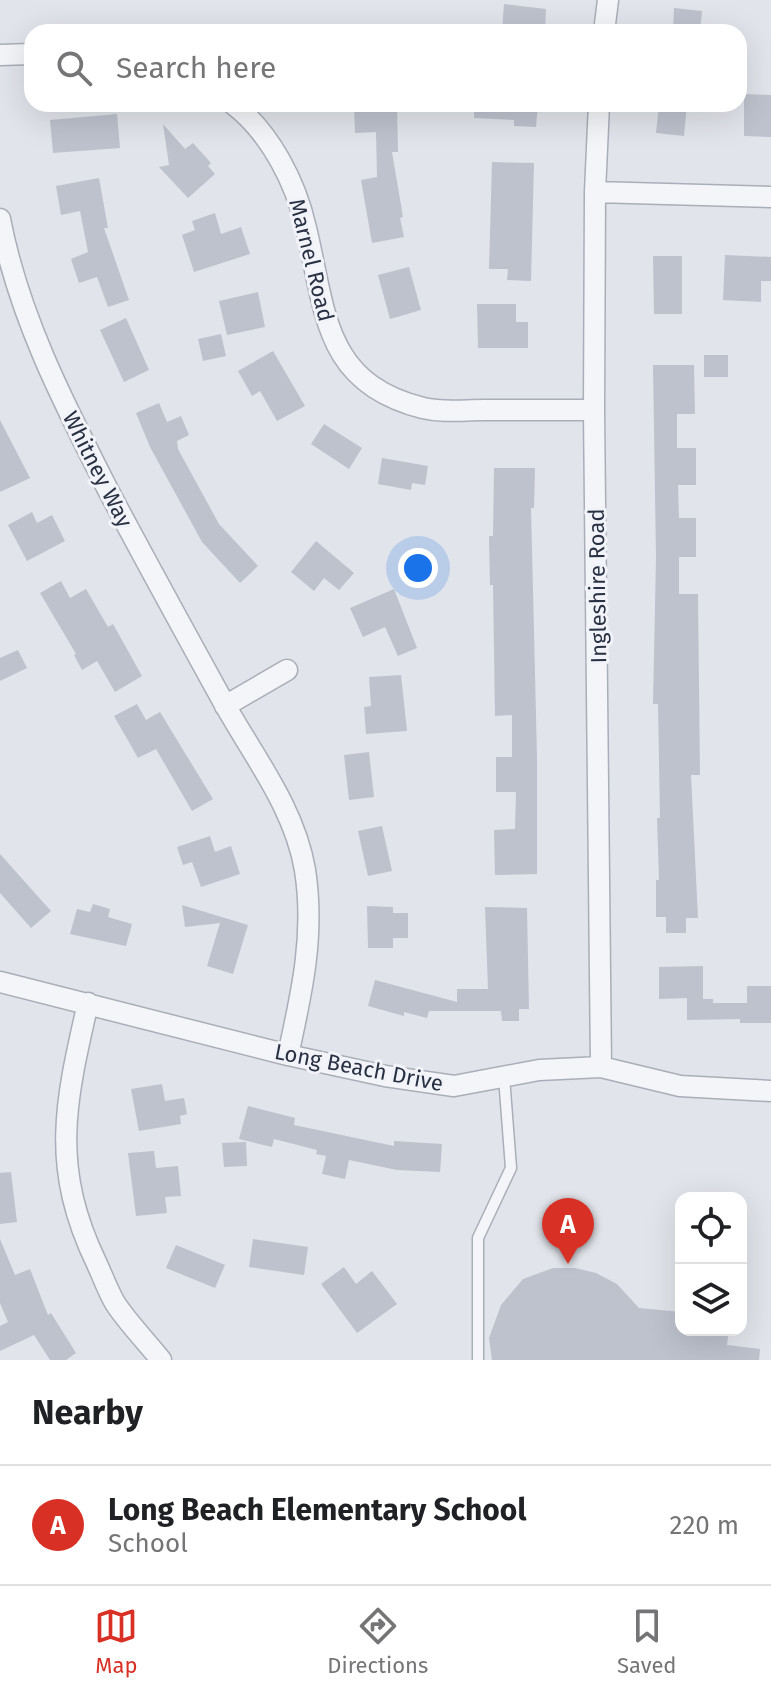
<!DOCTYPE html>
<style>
body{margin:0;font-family:"Fira Sans",sans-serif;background:#f2f2f2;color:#202124}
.controls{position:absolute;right:24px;bottom:24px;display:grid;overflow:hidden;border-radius:16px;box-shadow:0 8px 32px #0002}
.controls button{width:72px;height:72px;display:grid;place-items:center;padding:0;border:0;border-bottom:2px solid #e0e0e0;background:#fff;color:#202124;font:40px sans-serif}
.you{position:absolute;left:418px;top:568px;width:28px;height:28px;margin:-20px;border:6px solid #fff;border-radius:50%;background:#1a73e8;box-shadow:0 0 0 12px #1a73e833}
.badge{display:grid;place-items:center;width:52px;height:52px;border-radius:50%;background:#d93025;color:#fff;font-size:26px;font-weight:700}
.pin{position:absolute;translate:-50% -66px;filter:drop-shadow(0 2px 4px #0008)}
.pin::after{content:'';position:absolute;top:42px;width:28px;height:24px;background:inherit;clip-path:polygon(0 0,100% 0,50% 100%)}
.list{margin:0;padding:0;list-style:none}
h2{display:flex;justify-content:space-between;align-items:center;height:104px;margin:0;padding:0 32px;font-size:34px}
h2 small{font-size:26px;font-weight:400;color:#757577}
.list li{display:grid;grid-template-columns:52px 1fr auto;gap:24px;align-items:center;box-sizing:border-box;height:120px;padding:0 32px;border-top:2px solid #e0e0e0}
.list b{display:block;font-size:30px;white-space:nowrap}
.list p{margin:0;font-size:26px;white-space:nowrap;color:#757577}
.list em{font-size:26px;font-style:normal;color:#757577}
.icon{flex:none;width:44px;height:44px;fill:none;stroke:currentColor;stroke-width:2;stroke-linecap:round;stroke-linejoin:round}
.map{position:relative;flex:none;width:771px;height:1360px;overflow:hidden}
.search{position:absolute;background:#fff;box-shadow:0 8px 32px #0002;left:24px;right:24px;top:24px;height:88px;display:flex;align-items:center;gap:20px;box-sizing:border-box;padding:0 28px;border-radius:24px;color:#757577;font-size:30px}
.sheet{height:224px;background:#fff}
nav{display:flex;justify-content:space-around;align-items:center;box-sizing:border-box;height:112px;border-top:2px solid #e0e0e0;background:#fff;font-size:22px;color:#757577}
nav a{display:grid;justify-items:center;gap:4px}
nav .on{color:#d93025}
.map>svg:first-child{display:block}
</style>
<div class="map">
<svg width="771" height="1360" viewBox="0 0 771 1360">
<rect width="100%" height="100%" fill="#e1e4ea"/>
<path fill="#bec2cd" d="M504,4L546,9L545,32H502Z
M674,8L702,11L700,32H673Z
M744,94L771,95V137L744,136Z
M354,104H397L398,152H392L403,217L400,218L404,237L372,243L361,180L377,177L376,132L355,133Z
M474,104H538L536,127L514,126V120L474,118Z
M659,104H687L684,136L656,133Z
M117,114L120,148L53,153L50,120Z
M163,124L185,149L193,143L211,163L208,166L215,174L188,198L159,167L169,165Z
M492,162L534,163L531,281L507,280L508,269H489Z
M99,178L108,228H104L129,300L108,307L97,277L79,283L71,259L88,252L80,211L61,215L56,186Z
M215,213L221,234L241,227L250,254L194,272L182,235L195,230L192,221Z
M725,255L771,257V281H761V302L723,300Z
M653,256H682V314H654Z
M409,267L421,310L390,319L378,275Z
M258,292L265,327L227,335L219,301Z
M477,304H516V322H528V348H478Z
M126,318L149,370L124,382L100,330Z
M221,334L226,356L203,361L198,339Z
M273,351L305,406L277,421L260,391L252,396L238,371Z
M704,355H728V377H704Z
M653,365H694L695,414H677V448H696V485H678L679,518H696V557H679V594H698L700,775H691L698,918H686V933H666V917H656V880H659L657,818H660L658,704H653L656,557Z
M159,403L167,422L181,416L189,435L177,441L178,449L219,524L258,566L240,583L202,542L150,447L136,413Z
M0,420L30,478L0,492Z
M324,424L362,448L349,469L311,444Z
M382,458L428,466L425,485L412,483L411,490L378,484Z
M494,468H535L534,508H531L537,757V874L495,875L494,830L515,829L516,792H496V757H512V715L495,716L493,585H490L489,536H493Z
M32,512L37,523L52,515L65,541L27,561L8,525Z
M316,541L354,573L339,590L324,578L314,591L291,572Z
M61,581L70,598L86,589L108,627L113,624L142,676L115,692L97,661L82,670L74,655L76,654L40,593Z
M394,589L417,648L398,656L385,627L363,637L350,608Z
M18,650L27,668L0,681V658Z
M401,675L407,731L366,734L364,707L371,706L369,677Z
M137,704L146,720L160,712L213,799L192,811L156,749L138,758L114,716Z
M369,752L374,797L349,800L344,755Z
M382,826L392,871L368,876L358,831Z
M210,836L215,852L231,846L240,874L201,887L192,862L183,865L177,847Z
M0,854L51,911L31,928L0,893Z
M93,904L110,909L108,917L132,924L126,946L70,934L77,909L90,912Z
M182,905L248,925L233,974L207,966L220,923L185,927Z
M367,906L393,907V913H408V938H393V948H368Z
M485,907L527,908L529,1009H519V1021H502L501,1011H429L427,1018L404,1012V1016L368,1006L375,980L457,1002V989H488Z
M703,966V999H713V1003H747V986H771V1023H740V1019L687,1020V998L659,999V967Z
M162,1084L165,1101L184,1098L187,1114L180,1116L181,1124L139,1131L131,1089Z
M248,1106L295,1118L294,1125L394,1146V1141L442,1144L440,1172L397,1170L349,1160L345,1179L322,1174L326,1156L316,1154L317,1150L274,1139L272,1147L239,1139Z
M246,1142L247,1166L224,1167L222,1143Z
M154,1151L156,1168L178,1166L181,1196L165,1197L167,1213L136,1216L128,1153Z
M11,1172L17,1222L0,1224V1173Z
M0,1239L15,1275L30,1269L48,1315L51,1313L76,1353L66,1360H50L34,1335L0,1351V1326L8,1322L0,1303Z
M253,1239L308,1247L304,1275L249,1267Z
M176,1245L225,1265L215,1288L166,1268Z
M344,1267L356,1284L372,1271L397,1304L357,1333L321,1284Z
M553,1268H575L596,1273L617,1284L639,1308L681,1312V1330H729L727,1345L760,1349L759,1360H492L489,1338L501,1305L523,1279Z"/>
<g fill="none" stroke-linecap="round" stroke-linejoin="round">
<g stroke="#aaaeb8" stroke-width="13">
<path id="lane" d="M478,1360V1238L511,1168L504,1077"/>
</g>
<g stroke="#aaaeb8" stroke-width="23">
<path id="street" d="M604,32L608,0
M0,55L32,54
M233,104C270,132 296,183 306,228C326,311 323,383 423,408C443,413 463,410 484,410C520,410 557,410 594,410
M599,104L595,192L594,410L601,1067
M595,192L771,197
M0,219C18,314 63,402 107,488C144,558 182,627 220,696C250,752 294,805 305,870C315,934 302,992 288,1055
M225,706L287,670
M0,982L288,1055L385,1076L454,1086L539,1070L601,1067L680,1086L771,1091
M88,1003C65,1103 50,1167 97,1264C103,1277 108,1291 115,1303C128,1323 146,1341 161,1360"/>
</g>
<use href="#lane" stroke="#f4f5f8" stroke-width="10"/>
<use href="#street" stroke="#f4f5f8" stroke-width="20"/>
</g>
<g text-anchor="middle" stroke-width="6" stroke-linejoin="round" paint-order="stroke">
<g font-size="22" fill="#283043" stroke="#f1f3f8">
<text transform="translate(312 260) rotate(76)" y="8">Marnel Road</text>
<text transform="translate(98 469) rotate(63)" y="8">Whitney Way</text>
<text transform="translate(597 586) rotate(-91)" y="8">Ingleshire Road</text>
<text transform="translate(359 1067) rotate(11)" y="8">Long Beach Drive</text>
</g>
</g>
</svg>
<div class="controls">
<button><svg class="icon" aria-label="locate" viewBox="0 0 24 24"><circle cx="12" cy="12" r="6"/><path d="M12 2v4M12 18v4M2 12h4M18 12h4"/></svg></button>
<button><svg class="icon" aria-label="layers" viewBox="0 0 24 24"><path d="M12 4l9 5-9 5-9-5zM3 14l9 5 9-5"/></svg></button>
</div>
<div class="you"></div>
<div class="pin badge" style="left:568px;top:1264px">A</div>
<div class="search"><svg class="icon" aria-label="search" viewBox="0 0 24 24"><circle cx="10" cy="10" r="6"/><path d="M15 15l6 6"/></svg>Search here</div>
</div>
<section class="sheet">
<h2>Nearby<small></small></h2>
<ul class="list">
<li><span class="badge">A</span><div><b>Long Beach Elementary School</b><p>School</p></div><em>220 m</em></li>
</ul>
</section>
<nav>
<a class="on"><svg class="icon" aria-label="map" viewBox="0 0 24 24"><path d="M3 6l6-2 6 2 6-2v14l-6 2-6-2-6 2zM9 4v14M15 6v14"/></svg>Map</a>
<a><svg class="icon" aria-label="directions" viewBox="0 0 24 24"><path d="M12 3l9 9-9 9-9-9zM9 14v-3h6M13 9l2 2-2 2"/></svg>Directions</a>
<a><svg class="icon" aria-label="saved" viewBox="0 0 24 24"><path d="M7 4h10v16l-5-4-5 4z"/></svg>Saved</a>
</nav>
